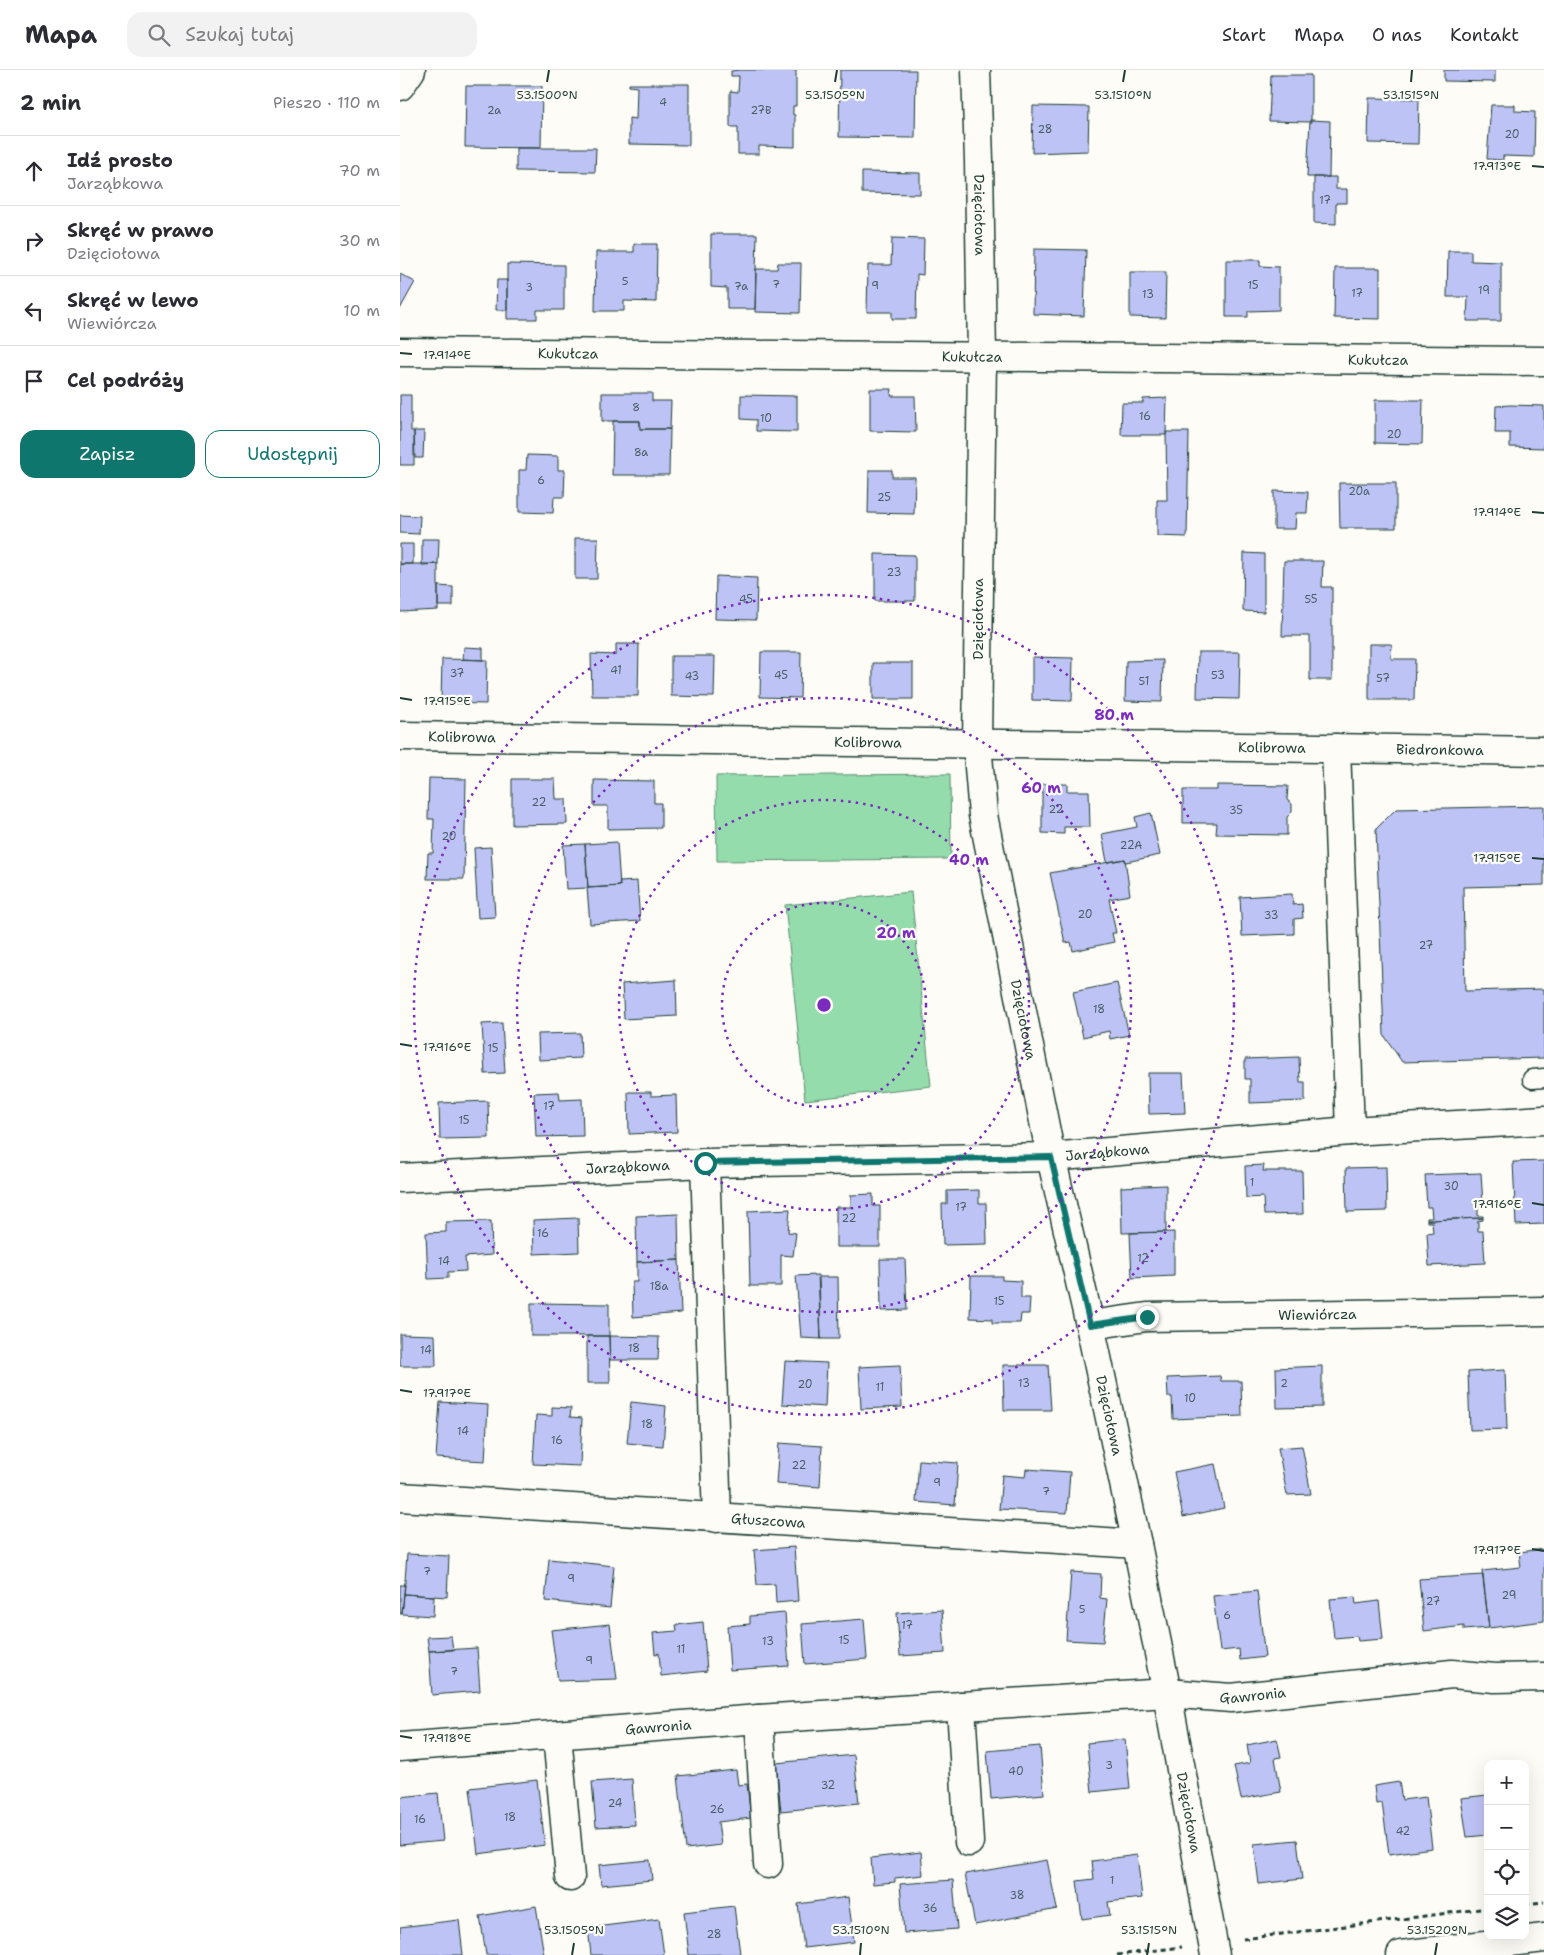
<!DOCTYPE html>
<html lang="pl">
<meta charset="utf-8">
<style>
body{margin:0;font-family:"Shantell Sans",sans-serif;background:#f2f2f3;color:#2b2b33}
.controls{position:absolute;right:15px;bottom:15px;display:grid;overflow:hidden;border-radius:10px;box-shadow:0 5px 20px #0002}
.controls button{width:45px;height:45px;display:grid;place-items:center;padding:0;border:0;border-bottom:1px solid #e1e1e2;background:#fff;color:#2b2b33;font:25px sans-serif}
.stop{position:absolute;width:15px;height:15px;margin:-11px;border:4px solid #0f766e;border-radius:50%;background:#fff}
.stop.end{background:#0f766e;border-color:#fff;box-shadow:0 1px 5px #0008}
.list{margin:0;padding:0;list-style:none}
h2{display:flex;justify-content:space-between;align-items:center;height:65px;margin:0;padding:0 20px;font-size:21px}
h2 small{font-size:16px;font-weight:400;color:#7c7c81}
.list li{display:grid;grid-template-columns:32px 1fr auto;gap:15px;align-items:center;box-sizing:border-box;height:70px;padding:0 20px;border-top:1px solid #e1e1e2}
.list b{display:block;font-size:19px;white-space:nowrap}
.list p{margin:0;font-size:16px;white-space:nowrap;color:#7c7c81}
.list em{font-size:16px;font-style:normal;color:#7c7c81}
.actions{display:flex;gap:10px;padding:15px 20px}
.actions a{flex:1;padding:11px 0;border:1px solid #0f766e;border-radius:15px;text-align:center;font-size:18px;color:#0f766e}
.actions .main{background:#0f766e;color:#fff}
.icon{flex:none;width:28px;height:28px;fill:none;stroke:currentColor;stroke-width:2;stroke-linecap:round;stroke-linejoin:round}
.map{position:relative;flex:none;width:1144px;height:1885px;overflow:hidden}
header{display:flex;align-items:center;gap:30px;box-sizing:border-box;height:70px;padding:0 25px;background:#fff;border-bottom:1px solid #e1e1e2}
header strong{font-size:24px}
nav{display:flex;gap:28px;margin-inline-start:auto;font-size:18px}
.search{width:350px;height:45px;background:#f2f2f3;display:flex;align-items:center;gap:12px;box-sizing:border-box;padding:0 18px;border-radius:15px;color:#7c7c81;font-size:19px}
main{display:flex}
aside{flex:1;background:#fff}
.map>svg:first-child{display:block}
</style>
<header>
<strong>Mapa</strong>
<div class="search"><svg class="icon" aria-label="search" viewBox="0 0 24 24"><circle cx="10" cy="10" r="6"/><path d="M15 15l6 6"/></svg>Szukaj tutaj</div>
<nav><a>Start</a><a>Mapa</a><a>O nas</a><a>Kontakt</a></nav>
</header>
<main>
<aside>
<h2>2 min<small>Pieszo · 110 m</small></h2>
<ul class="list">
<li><svg class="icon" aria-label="ahead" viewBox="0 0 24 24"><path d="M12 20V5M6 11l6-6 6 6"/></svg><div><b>Idź prosto</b><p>Jarząbkowa</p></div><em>70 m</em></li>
<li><svg class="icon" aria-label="right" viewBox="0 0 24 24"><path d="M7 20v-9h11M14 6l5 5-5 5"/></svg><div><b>Skręć w prawo</b><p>Dzięciołowa</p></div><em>30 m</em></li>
<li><svg class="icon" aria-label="left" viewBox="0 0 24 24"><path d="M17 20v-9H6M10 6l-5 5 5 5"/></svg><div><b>Skręć w lewo</b><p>Wiewiórcza</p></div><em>10 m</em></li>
<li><svg class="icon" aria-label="arrive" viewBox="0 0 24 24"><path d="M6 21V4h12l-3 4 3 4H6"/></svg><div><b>Cel podróży</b></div></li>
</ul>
<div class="actions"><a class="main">Zapisz</a><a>Udostępnij</a></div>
</aside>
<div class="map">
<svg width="1144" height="1885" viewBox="0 0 1144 1885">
<rect width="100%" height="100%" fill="#fdfcf7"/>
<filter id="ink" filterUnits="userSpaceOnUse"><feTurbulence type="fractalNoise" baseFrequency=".02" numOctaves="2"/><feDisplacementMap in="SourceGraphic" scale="10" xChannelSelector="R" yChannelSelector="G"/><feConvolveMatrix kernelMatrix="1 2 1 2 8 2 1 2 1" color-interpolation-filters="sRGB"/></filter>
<g filter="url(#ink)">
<path fill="#94dcab" stroke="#5a8c70" d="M550,704L551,789L317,791L316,706Z
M511,822L531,1016L405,1030L385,835Z"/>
<path fill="#bec3f5" stroke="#1f3d34" d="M339,0H396V36H393V45H395V77L359,76V84H338V57H330V21L338,22L339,6H331V1Z
M440,0H516L515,68L439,67Z
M1044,0H1095V12L1044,11Z
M871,5H911V52L869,51Z
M229,14H289V75L229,74V48L236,49L237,17L229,16Z
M66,16H142L141,78L65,77Z
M969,28L1019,29L1018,74L968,73Z
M1091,35H1115V41L1135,42L1134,87L1103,86V90L1087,89Z
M633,36L689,37L688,81L632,83Z
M910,50L930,51L929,107H907Z
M116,78H196L195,102L116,101Z
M462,102L520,103V124L462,123Z
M914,107H936V119H947V133H936V154L914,153Z
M311,164H357L355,239H327V218L311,217Z
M492,168L524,169L523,205L517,204L516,249H492V242H467L468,195H491Z
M234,174H257L256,232L224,231V241H195L196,182H234Z
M634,179L686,180L684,246L633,244Z
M1048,181H1071V191L1101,192V251H1067L1068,227H1047Z
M826,190H860V196L879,197V240L848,241V247H826Z
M378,193H401L400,243L355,242L356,199H377Z
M107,194L164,195V240H137V249H107Z
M935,198H980V249L934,248Z
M730,202H766L765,248L730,247Z
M0,204L15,212L0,239Z
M97,210H107V240H96Z
M470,319H492L491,326H515L516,362L470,361Z
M202,323H252V331H271L270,359H240V351H202Z
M0,325H11V361H14V395H0Z
M341,325L397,326V362L356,361V350L341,349Z
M767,328L766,365H721L722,333H743V329Z
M975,330H1023L1022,374L975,373Z
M1110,335L1144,336V378L1110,377V363H1095L1096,336Z
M213,351H240V359H270L269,405H212Z
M14,361H24L23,388H15Z
M766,362H789L787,467L757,466V430H767Z
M127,385L158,386V400H165L164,427H154L153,443L119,442V400H126Z
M469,400H492V407H515L514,444L468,443Z
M939,413H996V458H940Z
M874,421L908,422L907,443H896L895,459H874Z
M0,445L20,446L19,464L0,463Z
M175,468H198L197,509H175Z
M22,469H39L38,494L22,495Z
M0,474H13V494H0Z
M844,483L864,484V542L843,541Z
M475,484L515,485V531H475Z
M884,491H923L922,517H932V610H910V566H882Z
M0,494H38V540L0,542Z
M316,506L357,508L356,550L315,549Z
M38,516L53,517V536H38Z
M216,574H239L238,626H192L191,584L216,585Z
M969,574H992L991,589H1015L1014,630H969Z
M64,577L83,578V590L63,589Z
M361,582H401L400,628L360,627Z
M798,582H840L839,629L797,628Z
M271,586H315L314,627L271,626Z
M632,587L673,588L672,631L632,630Z
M42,589L87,590L86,634L41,633Z
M763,590L762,632L725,631L726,591Z
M473,593H513V629H473Z
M29,708L66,709L64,809H27L28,783H33L34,749H28Z
M112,709H155L156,729H166L167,754L112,755Z
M194,710L254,711V733H261V758L208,759V736H194Z
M642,714H667V721H689L690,757H664V764L642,763Z
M817,715L888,716L887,730L892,734V742L887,747V765L816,764L817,753H783V720H817Z
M1144,736V815L1063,817L1065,921L1144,919V988L1002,992L984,965L976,759L996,739Z
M751,743L760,785L726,792L725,789L707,792L702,764L737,757L735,747Z
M217,772L220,816L188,818L185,774Z
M185,774L188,818L166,819L163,775Z
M91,777L95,847L78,848L74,778Z
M725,789L730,825L709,829L716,863H712L714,872L673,881L671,872L665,873L650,803Z
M237,811L240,851L190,854L187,818L220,816L219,812Z
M892,824L893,835L902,834L903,848L894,849V864L842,866L840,827Z
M276,910L277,946L224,949L222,914Z
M717,913L729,965L710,969L709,961L683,967L673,922Z
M102,953L105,1003L85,1004L82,954Z
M180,963L181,988L139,990L138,964Z
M899,987L900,1012H905V1031L850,1033V1009H845V989Z
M748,1003H783L785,1043L749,1044Z
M159,1022L160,1030L182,1029L183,1066L136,1067L134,1023Z
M228,1022H251V1026L276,1025L277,1062L229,1064Z
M88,1031L89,1068L40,1069L39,1033Z
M1144,1091V1154L1116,1155L1113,1092Z
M864,1095L863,1101H902L903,1144L864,1145L863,1127L846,1128L845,1096Z
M986,1097L987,1141L947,1142L946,1098Z
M1081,1103L1083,1135L1078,1136V1146H1083V1148L1027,1150V1148H1032L1031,1137H1027L1025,1105Z
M766,1115V1162L722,1163L721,1117Z
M579,1120V1133H586L587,1174L543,1175L542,1134H547V1121Z
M473,1124V1136H480V1177H436V1137H451V1125Z
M390,1139L388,1162L396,1163L393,1186L381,1185V1216H350L348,1141Z
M278,1144L279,1190L237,1192L236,1146Z
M178,1148L179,1182L134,1184L133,1150Z
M1083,1148V1150L1078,1151V1161H1083L1085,1193L1029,1196L1027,1163L1033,1162L1032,1152H1027V1150Z
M91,1151L92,1185L65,1187L66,1201L48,1202V1208L28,1209L26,1163L46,1162V1152Z
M774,1162V1206L732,1208L730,1163Z
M480,1189H505L507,1240L481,1241Z
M279,1190L281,1243L233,1247L232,1212H237V1192Z
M418,1205L421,1269L401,1268L396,1206Z
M571,1206H602V1210L621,1211V1228H630L629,1244H621L620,1253H592V1249L570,1248Z
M419,1207H438L439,1269H421Z
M131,1233L209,1234V1266H131Z
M0,1264L35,1265L36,1296H0Z
M187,1266H209L210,1313H187Z
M209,1266L259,1267L258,1290H210Z
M385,1291L427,1293L425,1337L382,1334Z
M500,1295L502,1337L461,1339L459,1297Z
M603,1295H648L651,1340H604Z
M922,1296V1337L877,1338L876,1298Z
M1105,1300L1107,1359L1070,1360L1068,1302Z
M820,1306L821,1311H841L842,1346L773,1349L772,1327H768L767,1308Z
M40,1332L88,1335L85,1391L36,1388Z
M231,1332L266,1336L263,1376L227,1373Z
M152,1337L171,1338L170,1347L182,1348L180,1396L133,1394L136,1345L152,1346Z
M379,1373L422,1376L420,1417L376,1414Z
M902,1376L911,1424L887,1425L878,1378Z
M519,1390L558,1393L555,1435L516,1432Z
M815,1394L824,1438L783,1447L774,1402Z
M626,1399L670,1402L667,1443L599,1439L602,1405L625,1407Z
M394,1477L398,1531L376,1533L375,1514L357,1515L354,1480Z
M1144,1479V1551L1089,1558L1082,1501L1121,1497L1119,1482Z
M7,1484L49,1486L47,1527L4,1524Z
M149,1489L214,1496L210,1538L145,1531Z
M671,1502L701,1504L700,1528L707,1529L703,1572L666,1570Z
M1083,1505L1089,1558L1064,1560V1556L1024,1561L1019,1509Z
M0,1515H5L2,1544H0Z
M857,1521L865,1587L840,1590L839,1579L820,1581L813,1526Z
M4,1524L34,1526L33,1546L2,1544Z
M955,1527L956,1534L979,1531L983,1569L958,1571L957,1566L934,1568L930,1529Z
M542,1540L545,1583L500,1586L497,1543Z
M385,1543L389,1596L330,1600L327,1556L350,1554V1546Z
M464,1549L467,1589L405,1594L402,1554Z
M303,1552L307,1601L261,1606L259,1583L255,1584L253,1563L277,1561L276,1555Z
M210,1554L217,1609L158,1611L151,1560Z
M51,1566L53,1580L29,1581L27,1567Z
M77,1578L80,1621L32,1625L29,1581Z
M725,1669L730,1718L692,1722L687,1673Z
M877,1669L881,1687L875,1688L881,1722L841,1729L834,1696L850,1693L847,1675Z
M640,1676L644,1724L591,1729L587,1681Z
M454,1685L459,1733L381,1741L376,1693Z
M336,1700L338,1715L347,1714L351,1748L318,1752L321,1775L286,1779L278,1706Z
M232,1709L235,1755L196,1757L192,1712Z
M137,1710L145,1775L78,1784L70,1718Z
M999,1712L1002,1730L1026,1727L1032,1778L989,1784L982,1733L976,1734L974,1716Z
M1088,1717V1765L1067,1767L1061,1728L1087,1725L1086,1718Z
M38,1723L43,1771L0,1775V1727Z
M897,1770L902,1809L859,1814L854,1774Z
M521,1782L523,1805L495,1808V1812L473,1814L471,1788Z
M737,1785L742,1828L708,1832L710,1845L682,1849L677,1811L694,1809L692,1791Z
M250,1790L252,1810L201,1815L199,1795Z
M647,1790L657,1839L575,1855L565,1804Z
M553,1810L557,1859L504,1863L500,1814Z
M448,1827L454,1872L404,1878L398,1834Z
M136,1836L144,1885H86L80,1846Z
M334,1836L340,1884L289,1885L284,1842Z
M259,1849L264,1885H191L188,1858Z
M59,1850L63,1885H1L0,1857Z"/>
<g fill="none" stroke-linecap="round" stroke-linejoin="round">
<g stroke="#1f3d34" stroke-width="21">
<path id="lane" d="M1132,1009L1144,1008"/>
</g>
<g stroke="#1f3d34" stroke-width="31">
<g id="street">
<path id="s1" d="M576,0L579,91L582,288L577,673L583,745L651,1087L690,1255L737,1474L767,1623L815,1885"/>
<path d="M0,16L11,0"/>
<path id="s2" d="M0,282L1144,291"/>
<path id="s3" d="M0,666L1144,681"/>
<path d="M936,678L950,1061"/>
<path d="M305,1093L317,1448"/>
<path id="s4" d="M0,1108L305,1093L651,1087L950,1061L1144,1050"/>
<path id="s5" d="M690,1255L747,1247L1144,1241"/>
<path id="s6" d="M0,1427L737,1474"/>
<path d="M561,1636L569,1772"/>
<path d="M359,1649L368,1794"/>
<path d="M157,1665L170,1807"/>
<path id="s7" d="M0,1677L359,1649L767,1623L831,1628L1052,1604L1095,1608L1144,1607"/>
</g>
</g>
<g stroke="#1f3d34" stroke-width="31">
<path id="secondary" d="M1001,1885L1144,1868"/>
</g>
<path stroke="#1f3d34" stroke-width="3" stroke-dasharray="5 4" stroke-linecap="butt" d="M1125,1834L1144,1832
M843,1869L1088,1838
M717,1885L782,1877"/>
<use href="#lane" stroke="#fdfcf7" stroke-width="18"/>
<use href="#street" stroke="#fdfcf7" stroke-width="28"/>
<use href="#secondary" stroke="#fdfcf7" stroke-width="28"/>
</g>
</g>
<g fill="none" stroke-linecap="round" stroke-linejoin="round" filter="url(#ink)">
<path stroke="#0f766e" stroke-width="6" d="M305,1093L651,1087L690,1255L747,1247"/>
</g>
<path fill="none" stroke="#1f3d34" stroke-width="2" d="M147,12L149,0M435,12L437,0M723,12L725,0M1011,12L1012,0M1132,96L1144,97M0,283L12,284M1132,442L1144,443M0,628L12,630M1132,788L1144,789M0,974L12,976M1132,1133L1144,1135M0,1320L12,1322M1132,1479L1144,1481M0,1666L12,1668M172,1885L174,1873M460,1885L461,1873M747,1885L749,1873M1035,1885L1037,1873"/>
<g fill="none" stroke="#7b2cbf" stroke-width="2.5" stroke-dasharray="2.5 5">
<circle cx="424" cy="935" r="102"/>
<circle cx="424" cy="935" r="205"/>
<circle cx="424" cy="935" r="307"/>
<circle cx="424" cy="935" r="410"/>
</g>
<g text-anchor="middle" stroke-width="4.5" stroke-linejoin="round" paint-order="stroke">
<g font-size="11" fill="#475e64">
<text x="263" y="36">4</text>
<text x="94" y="44">2a</text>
<text x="361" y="44">27B</text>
<text x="645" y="63">28</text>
<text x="1112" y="68">20</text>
<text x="925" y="134">17</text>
<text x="225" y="215">5</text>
<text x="376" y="218">7</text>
<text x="475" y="219">9</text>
<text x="853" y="219">15</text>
<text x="341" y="220">7a</text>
<text x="129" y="221">3</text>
<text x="1084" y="224">19</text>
<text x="957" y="227">17</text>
<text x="748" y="228">13</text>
<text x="236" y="341">8</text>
<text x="745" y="350">16</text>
<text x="366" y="352">10</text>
<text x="994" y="368">20</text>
<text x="241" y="386">8a</text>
<text x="141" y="414">6</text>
<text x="959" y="425">20a</text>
<text x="484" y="431">25</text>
<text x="494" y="506">23</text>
<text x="346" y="533">45</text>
<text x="911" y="533">55</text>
<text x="216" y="604">41</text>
<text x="57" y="607">37</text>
<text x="381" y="609">45</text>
<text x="818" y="609">53</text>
<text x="292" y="610">43</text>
<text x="983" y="612">57</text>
<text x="744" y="615">51</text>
<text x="139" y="736">22</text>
<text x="656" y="743">22</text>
<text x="836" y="744">35</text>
<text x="49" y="770">20</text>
<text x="731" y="779">22A</text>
<text x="685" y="848">20</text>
<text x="871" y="849">33</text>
<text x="1026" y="879">27</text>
<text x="699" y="943">18</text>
<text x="93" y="982">15</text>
<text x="149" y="1040">17</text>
<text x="64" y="1054">15</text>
<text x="852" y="1116">1</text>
<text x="1051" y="1120">30</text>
<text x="561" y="1141">17</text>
<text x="449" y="1152">22</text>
<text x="143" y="1167">16</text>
<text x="743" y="1192">12</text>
<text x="44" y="1195">14</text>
<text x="259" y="1220">18a</text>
<text x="599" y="1235">15</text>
<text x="234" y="1282">18</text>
<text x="26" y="1284">14</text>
<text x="624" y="1317">13</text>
<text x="884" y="1317">2</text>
<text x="405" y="1318">20</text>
<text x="480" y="1321">11</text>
<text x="790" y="1332">10</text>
<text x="247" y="1358">18</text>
<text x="63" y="1365">14</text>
<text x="157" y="1374">16</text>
<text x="399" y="1399">22</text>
<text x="537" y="1416">9</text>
<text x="646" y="1425">7</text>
<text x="27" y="1505">7</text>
<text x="171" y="1512">9</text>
<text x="1109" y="1529">29</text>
<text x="1033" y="1535">27</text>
<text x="682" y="1543">5</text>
<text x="827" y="1549">6</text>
<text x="507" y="1559">17</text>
<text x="444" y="1574">15</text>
<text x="368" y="1575">13</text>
<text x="281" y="1583">11</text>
<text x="189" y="1594">9</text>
<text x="54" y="1605">7</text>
<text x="709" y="1699">3</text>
<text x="616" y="1705">40</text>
<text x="428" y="1719">32</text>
<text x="215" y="1737">24</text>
<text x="317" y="1743">26</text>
<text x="110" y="1751">18</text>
<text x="20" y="1753">16</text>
<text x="1003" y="1765">42</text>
<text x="712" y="1814">1</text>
<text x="617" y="1829">38</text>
<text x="530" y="1842">36</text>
<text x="314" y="1868">28</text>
</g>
<g font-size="14" fill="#1f3d34" stroke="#fdfcf7">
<text dy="5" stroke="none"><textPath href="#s1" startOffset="145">Dzięciołowa</textPath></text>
<text dy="5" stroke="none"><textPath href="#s2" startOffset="168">Kukułcza</textPath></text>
<text dy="5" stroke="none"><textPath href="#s2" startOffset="572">Kukułcza</textPath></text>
<text dy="5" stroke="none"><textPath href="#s2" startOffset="978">Kukułcza</textPath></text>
<text transform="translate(578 549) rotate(-90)" y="5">Dzięciołowa</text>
<text dy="5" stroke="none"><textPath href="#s3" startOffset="62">Kolibrowa</textPath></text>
<text dy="5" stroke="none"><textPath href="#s3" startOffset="468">Kolibrowa</textPath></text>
<text dy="5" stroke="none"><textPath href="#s3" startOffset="872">Kolibrowa</textPath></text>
<text dy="5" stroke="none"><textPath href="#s3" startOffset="1040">Biedronkowa</textPath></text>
<text dy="5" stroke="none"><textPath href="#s1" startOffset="954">Dzięciołowa</textPath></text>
<text dy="5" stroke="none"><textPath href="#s4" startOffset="708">Jarząbkowa</textPath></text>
<text dy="5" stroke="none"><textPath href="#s4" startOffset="228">Jarząbkowa</textPath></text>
<text dy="5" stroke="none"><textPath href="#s5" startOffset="228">Wiewiórcza</textPath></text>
<text dy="5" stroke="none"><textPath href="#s1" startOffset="1359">Dzięciołowa</textPath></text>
<text dy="5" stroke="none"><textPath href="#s6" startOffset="369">Głuszcowa</textPath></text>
<text dy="5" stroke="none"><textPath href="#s7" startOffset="855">Gawronia</textPath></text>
<text dy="5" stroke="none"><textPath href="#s7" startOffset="259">Gawronia</textPath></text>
<text dy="5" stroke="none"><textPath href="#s1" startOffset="1764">Dzięciołowa</textPath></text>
</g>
</g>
<g font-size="12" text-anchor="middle" fill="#1f3d34" stroke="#fdfcf7" stroke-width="4.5" stroke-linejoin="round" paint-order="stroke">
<text x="147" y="29">53.1500°N</text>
<text x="435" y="29">53.1505°N</text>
<text x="723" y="29">53.1510°N</text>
<text x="1011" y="29">53.1515°N</text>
<text x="1097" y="100">17.913°E</text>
<text x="47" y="289">17.914°E</text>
<text x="1097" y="446">17.914°E</text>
<text x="47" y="635">17.915°E</text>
<text x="1097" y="792">17.915°E</text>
<text x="47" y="981">17.916°E</text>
<text x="1097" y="1138">17.916°E</text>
<text x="47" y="1327">17.917°E</text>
<text x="1097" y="1484">17.917°E</text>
<text x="47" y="1672">17.918°E</text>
<text x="174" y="1864">53.1505°N</text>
<text x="461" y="1864">53.1510°N</text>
<text x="749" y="1864">53.1515°N</text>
<text x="1037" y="1864">53.1520°N</text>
</g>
<circle cx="424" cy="935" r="8" fill="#7b2cbf" stroke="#fdfcf7" stroke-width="2.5"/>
<g font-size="15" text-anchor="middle" font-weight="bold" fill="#7b2cbf" stroke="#fdfcf7" stroke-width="4.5" stroke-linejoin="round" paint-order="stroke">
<text x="714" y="650">80 m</text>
<text x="641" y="723">60 m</text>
<text x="569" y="795">40 m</text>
<text x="496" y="868">20 m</text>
</g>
</svg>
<div class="controls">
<button>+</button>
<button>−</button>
<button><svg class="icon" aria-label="locate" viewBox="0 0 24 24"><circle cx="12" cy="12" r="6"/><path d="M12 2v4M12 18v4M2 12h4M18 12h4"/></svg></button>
<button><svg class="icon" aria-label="layers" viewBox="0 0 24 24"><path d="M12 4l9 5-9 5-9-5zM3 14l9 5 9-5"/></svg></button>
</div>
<div class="stop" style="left:305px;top:1093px"></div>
<div class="stop end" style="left:747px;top:1247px"></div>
</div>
</main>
